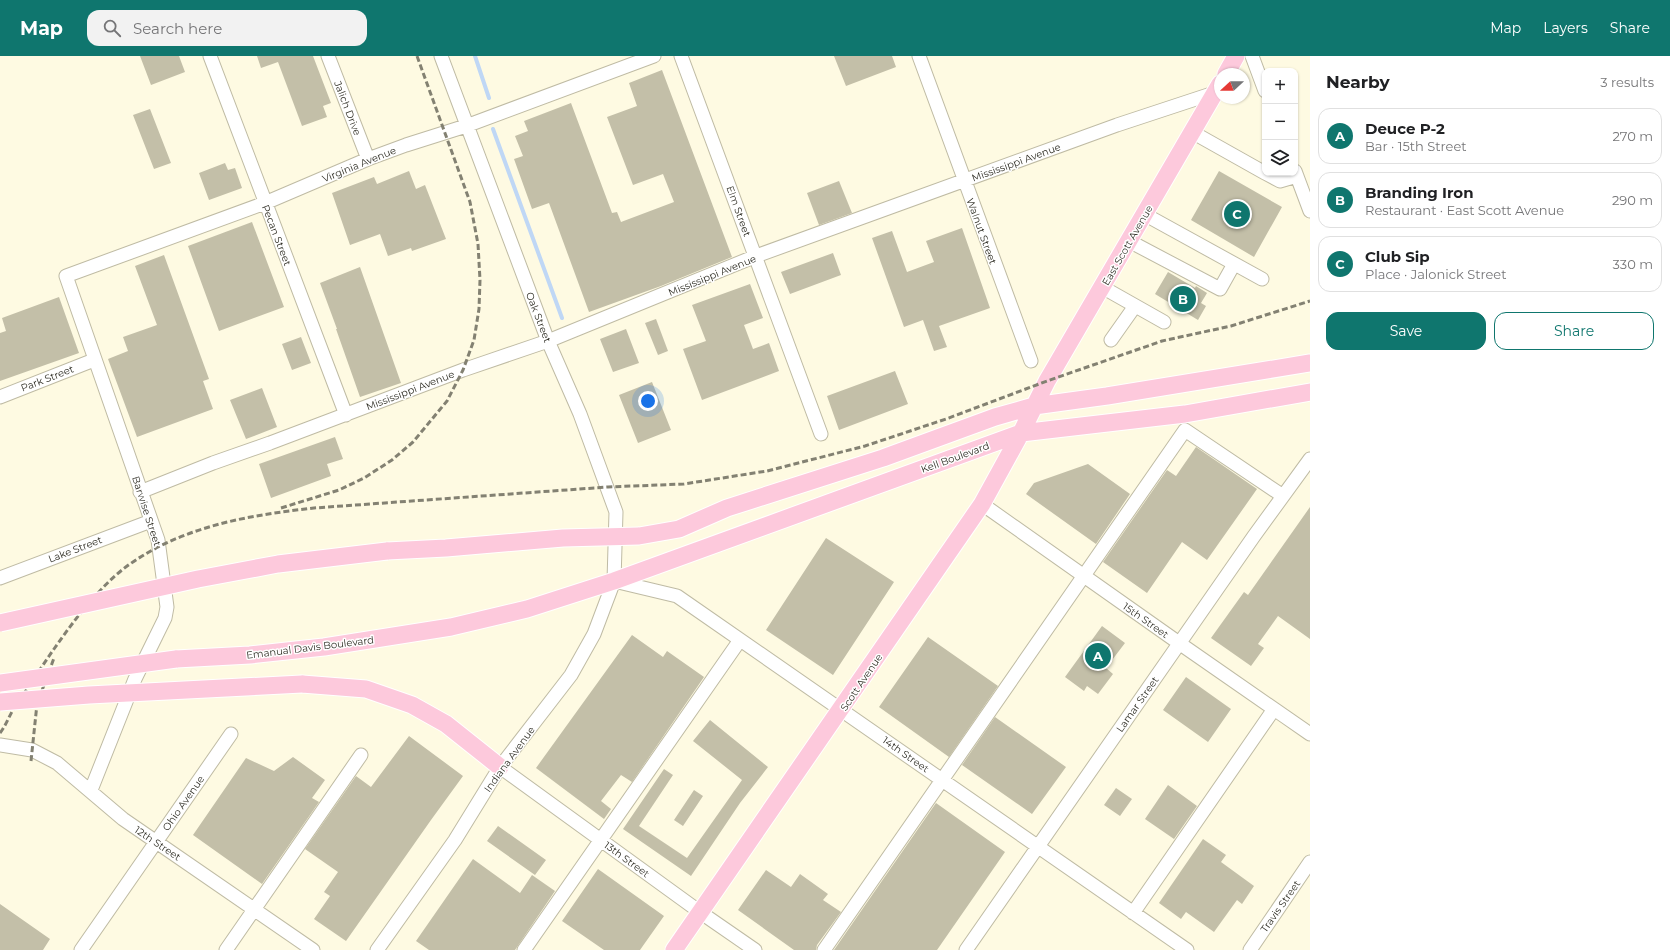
<!DOCTYPE html>
<meta charset="utf-8">
<style>
body{margin:0;font-family:Montserrat,sans-serif;background:#f2f2f2;color:#202124}
.controls{position:absolute;right:12px;top:12px;display:grid;overflow:hidden;border-radius:8px;box-shadow:0 1px 3px #0004}
.controls button{width:36px;height:36px;display:grid;place-items:center;padding:0;border:0;border-bottom:1px solid #e0e0e0;background:#fff;color:#202124;font:20px sans-serif}
.compass{position:absolute;left:1214px;top:12px;width:36px;height:36px;border-radius:50%;background:#fff;box-shadow:0 1px 3px #0004;rotate:249deg}
.you{position:absolute;left:648px;top:345px;width:14px;height:14px;margin:-10px;border:3px solid #fff;border-radius:50%;background:#1a73e8;box-shadow:0 0 0 6px #1a73e833}
.badge{display:grid;place-items:center;width:26px;height:26px;border-radius:50%;background:#0f766e;color:#fff;font-size:13px;font-weight:700}
.pin{position:absolute;translate:-50% -50%;border:2px solid #fff;box-shadow:0 1px 4px #0006}
.list{margin:0;padding:0;list-style:none}
h2{display:flex;justify-content:space-between;align-items:center;height:52px;margin:0;padding:0 16px;font-size:17px}
h2 small{font-size:13px;font-weight:400;color:#757577}
.list li{display:grid;grid-template-columns:26px 1fr auto;gap:12px;align-items:center;box-sizing:border-box;height:56px;margin:0 8px 8px;padding:0 8px;border:1px solid #e0e0e0;border-radius:12px}
.list b{display:block;font-size:15px;white-space:nowrap}
.list p{margin:0;font-size:13px;white-space:nowrap;color:#757577}
.list em{font-size:13px;font-style:normal;color:#757577}
.actions{display:flex;gap:8px;padding:12px 16px}
.actions a{flex:1;padding:9px 0;border:1px solid #0f766e;border-radius:12px;text-align:center;font-size:14px;color:#0f766e}
.actions .main{background:#0f766e;color:#fff}
.icon{flex:none;width:22px;height:22px;fill:none;stroke:currentColor;stroke-width:2;stroke-linecap:round;stroke-linejoin:round}
.map{position:relative;flex:none;width:1310px;height:894px;overflow:hidden}
header{display:flex;align-items:center;gap:24px;box-sizing:border-box;height:56px;padding:0 20px;background:#0f766e;color:#fff}
header strong{font-size:19px}
nav{display:flex;gap:22px;margin-inline-start:auto;font-size:14px}
.search{width:280px;height:36px;background:#f2f2f2;display:flex;align-items:center;gap:10px;box-sizing:border-box;padding:0 14px;border-radius:12px;color:#757577;font-size:15px}
main{display:flex}
aside{flex:1;background:#fff}
.map>svg:first-child{display:block}
</style>
<header>
<strong>Map</strong>
<div class="search"><svg class="icon" aria-label="search" viewBox="0 0 24 24"><circle cx="10" cy="10" r="6"/><path d="M15 15l6 6"/></svg>Search here</div>
<nav><a>Map</a><a>Layers</a><a>Share</a></nav>
</header>
<main>
<div class="map">
<svg width="1310" height="894" viewBox="0 0 1310 894">
<rect width="100%" height="100%" fill="#fefae2"/>
<g fill="none" stroke-linecap="round" stroke-linejoin="round">
<path stroke="#bfd7f5" stroke-width="4" d="M475,0L489,42
M493,73L562,262"/>
</g>
<path fill="#c3bfa8" d="M140,0H179L185,16L151,29Z
M257,0H313L331,47L323,50L327,61L302,70L278,6L261,12Z
M834,0H892L896,11L846,30Z
M662,14L732,201L661,230L589,256L549,147L532,153L514,103L523,100L515,80L528,75L524,65L571,47L612,157L617,156L621,166L674,146L663,118L633,129L607,61L637,50L629,27Z
M150,53L171,107L154,113L133,59Z
M225,107L228,114L235,112L242,132L209,144L199,117Z
M409,115L416,133L425,129L446,183L412,195L411,192L388,200L380,178L350,189L332,137L374,121L377,128Z
M1219,115L1282,151L1254,201L1191,164Z
M839,125L852,157L819,169L807,137Z
M252,166L284,251L219,275L188,190Z
M962,172L990,252L939,270L947,291L934,295L923,264L904,271L872,182L892,175L907,216L934,206L926,185Z
M833,197L841,219L790,238L781,216Z
M164,199L209,323L203,325L213,353L137,381L108,303L128,295L123,281L157,269L135,210Z
M360,211L401,327L360,341L336,273H337L320,227Z
M1168,216L1195,232L1196,230L1207,237L1201,247L1206,250L1198,264L1155,238Z
M750,228L763,262L744,269L753,293L769,287L779,315L702,344L683,293L706,285L692,249Z
M59,241L79,297L0,325V277L6,275L2,262Z
M656,263L668,295L658,299L645,267Z
M626,273L639,307L613,316L600,283Z
M301,281L311,307L292,314L282,288Z
M895,315L908,348L839,374L827,340Z
M652,326L671,374L638,387L619,339Z
M262,332L277,371L246,383L230,344Z
M335,381L343,403L327,408L331,420L271,442L259,408Z
M1196,391L1257,433L1207,504L1182,486L1147,537L1103,506L1167,414L1176,420Z
M1088,408L1130,438L1096,488L1026,438L1034,427Z
M1310,451V583L1278,560L1258,588L1264,592L1251,610L1211,582L1244,536L1248,539Z
M826,482L894,526L833,619L766,574Z
M1102,570L1125,587L1106,612L1113,618L1098,638L1087,630L1084,635L1065,621Z
M632,579L663,601L667,595L704,621L632,726L621,719L601,745L611,753L604,763L536,712Z
M928,581L998,630L949,701L879,651Z
M1186,621L1231,653L1208,686L1163,654Z
M995,661L1066,711L1032,758L962,709Z
M710,664L768,711L740,747L691,820L623,773L664,713L673,719L639,770L687,802L742,724L693,685Z
M409,680L463,720L431,764L346,885L314,863L330,840L324,836L338,816L305,793L356,720L371,731Z
M293,701L325,724L312,742L319,746L262,828L193,779L246,702L274,715Z
M1168,729L1197,750L1174,783L1145,763Z
M1116,732L1132,743L1120,760L1104,749Z
M694,734L703,740L683,770L674,764Z
M936,747L1005,796L937,894H834Z
M498,770L546,804L535,819L487,785Z
M1203,783L1226,799L1221,806L1254,830L1242,848L1237,844L1214,876L1186,856L1181,863L1159,847Z
M473,803L520,837L532,819L555,835L515,894H429L416,885Z
M598,813L664,860L640,894H604L562,865Z
M766,814L791,831L800,818L828,838L823,844L841,856L817,889L816,894H794L738,854Z
M0,848L50,883L43,894H0Z"/>
<g fill="none" stroke-linecap="round" stroke-linejoin="round">
<g stroke="#bfbba4" stroke-width="15">
<path id="minor" d="M210,0L346,359
M328,0L368,103
M681,0L821,378
M919,0L1031,305
M1252,0L1265,35
M1192,76L1265,117
M1295,115L1310,155
M1265,117L1280,125L1297,120
M1144,158L1262,223
M1129,185L1220,233L1234,208
M1102,231L1164,266
M1111,284L1135,250
M0,341L94,304
M140,436L213,407L270,387L463,314L548,285L756,200L1117,69L1214,37
M982,448L1179,587L1310,678
M0,522L151,465
M614,525L677,540L1187,894
M0,689L32,694L57,707L123,763L313,894
M500,711L700,856L755,894
M91,734L135,623L165,562L167,551L158,484L66,220L265,147L368,103L406,89L466,70L654,0
M1133,857L1274,653
M81,894L231,678
M226,894L361,699
M377,894L455,784L500,711L571,619L594,578L614,525L616,456L580,358L548,285L441,0
M524,894L740,584
M824,894C945,722 1063,547 1185,374L1283,440
M966,894L1254,480L1310,403
M1250,894L1310,806"/>
</g>
<g stroke="#fff" stroke-width="19">
<path id="major" d="M1226,18L1236,0
M387,495L446,492L563,482L639,480L679,473L727,452L883,402L995,361L1034,350L1107,340L1310,307
M176,603L250,599L324,591L451,571L527,553L614,525L1021,377L1185,358L1310,336
M302,628L366,633L412,649L446,668L500,711
M674,894L982,448L1021,377L1047,325L1220,28"/>
</g>
<use href="#minor" stroke="#fff" stroke-width="13"/>
<use href="#major" stroke="#fdc9dc" stroke-width="17"/>
<path stroke="#838172" stroke-width="3" stroke-dasharray="6 3" stroke-linecap="butt" d="M281,452L339,434L364,422L392,404L413,386L447,345L463,314L474,284L479,253L480,224L478,188L470,146L417,0
M0,677C7,668 10,657 17,648C37,618 57,587 79,559C94,541 111,521 130,508C184,470 250,459 314,452L608,431L684,428L767,415L865,390L946,363L1047,325L1162,285L1231,270L1310,245
M31,705L37,648L54,602"/>
<g stroke="#fff" stroke-width="19" stroke-linecap="butt">
<path id="major-bridge" d="M0,567L198,523L278,508L387,495
M0,627L176,603
M0,646L89,639L302,628"/>
</g>
<use href="#major-bridge" stroke="#fdc9dc" stroke-width="17"/>
</g>
<g text-anchor="middle" stroke-width="3" stroke-linejoin="round" paint-order="stroke">
<g font-size="10" fill="#302f26" stroke="#fff">
<text transform="translate(348 52) rotate(69)" y="4">Jalich Drive</text>
<text transform="translate(1016 106) rotate(-20)" y="4">Mississippi Avenue</text>
<text transform="translate(359 108) rotate(-22)" y="4">Virginia Avenue</text>
<text transform="translate(739 155) rotate(70)" y="4">Elm Street</text>
<text transform="translate(982 175) rotate(70)" y="4">Walnut Street</text>
<text transform="translate(277 179) rotate(69)" y="4">Pecan Street</text>
<text transform="translate(1127 189) rotate(-60)" y="4">East Scott Avenue</text>
<text transform="translate(712 219) rotate(-22)" y="4">Mississippi Avenue</text>
<text transform="translate(539 261) rotate(69)" y="4">Oak Street</text>
<text transform="translate(47 322) rotate(-21)" y="4">Park Street</text>
<text transform="translate(410 334) rotate(-21)" y="4">Mississippi Avenue</text>
<text transform="translate(955 401) rotate(-20)" y="4">Kell Boulevard</text>
<text transform="translate(147 455) rotate(72)" y="4">Barwise Street</text>
<text transform="translate(75 493) rotate(-21)" y="4">Lake Street</text>
<text transform="translate(1146 564) rotate(35)" y="4">15th Street</text>
<text transform="translate(310 591) rotate(-7)" y="4">Emanual Davis Boulevard</text>
<text transform="translate(861 626) rotate(-56)" y="4">Scott Avenue</text>
<text transform="translate(1137 648) rotate(-55)" y="4">Lamar Street</text>
<text transform="translate(906 698) rotate(35)" y="4">14th Street</text>
<text transform="translate(509 703) rotate(-54)" y="4">Indiana Avenue</text>
<text transform="translate(183 747) rotate(-55)" y="4">Ohio Avenue</text>
<text transform="translate(158 787) rotate(34)" y="4">12th Street</text>
<text transform="translate(627 803) rotate(36)" y="4">13th Street</text>
<text transform="translate(1280 850) rotate(-55)" y="4">Travis Street</text>
</g>
</g>
</svg>
<div class="controls">
<button>+</button>
<button>−</button>
<button><svg class="icon" aria-label="layers" viewBox="0 0 24 24"><path d="M12 4l9 5-9 5-9-5zM3 14l9 5 9-5"/></svg></button>
</div>
<svg class="compass" viewBox="-18 -18 36 36"><path d="M0-13l5 13h-10z" fill="#e53935"/><path d="M0 13l5-13h-10z" fill="#757577"/></svg>
<div class="you"></div>
<div class="pin badge" style="left:1098px;top:600px">A</div>
<div class="pin badge" style="left:1183px;top:243px">B</div>
<div class="pin badge" style="left:1237px;top:158px">C</div>
</div>
<aside>
<h2>Nearby<small>3 results</small></h2>
<ul class="list">
<li><span class="badge">A</span><div><b>Deuce P-2</b><p>Bar · 15th Street</p></div><em>270 m</em></li>
<li><span class="badge">B</span><div><b>Branding Iron</b><p>Restaurant · East Scott Avenue</p></div><em>290 m</em></li>
<li><span class="badge">C</span><div><b>Club Sip</b><p>Place · Jalonick Street</p></div><em>330 m</em></li>
</ul>
<div class="actions"><a class="main">Save</a><a>Share</a></div>
</aside>
</main>
